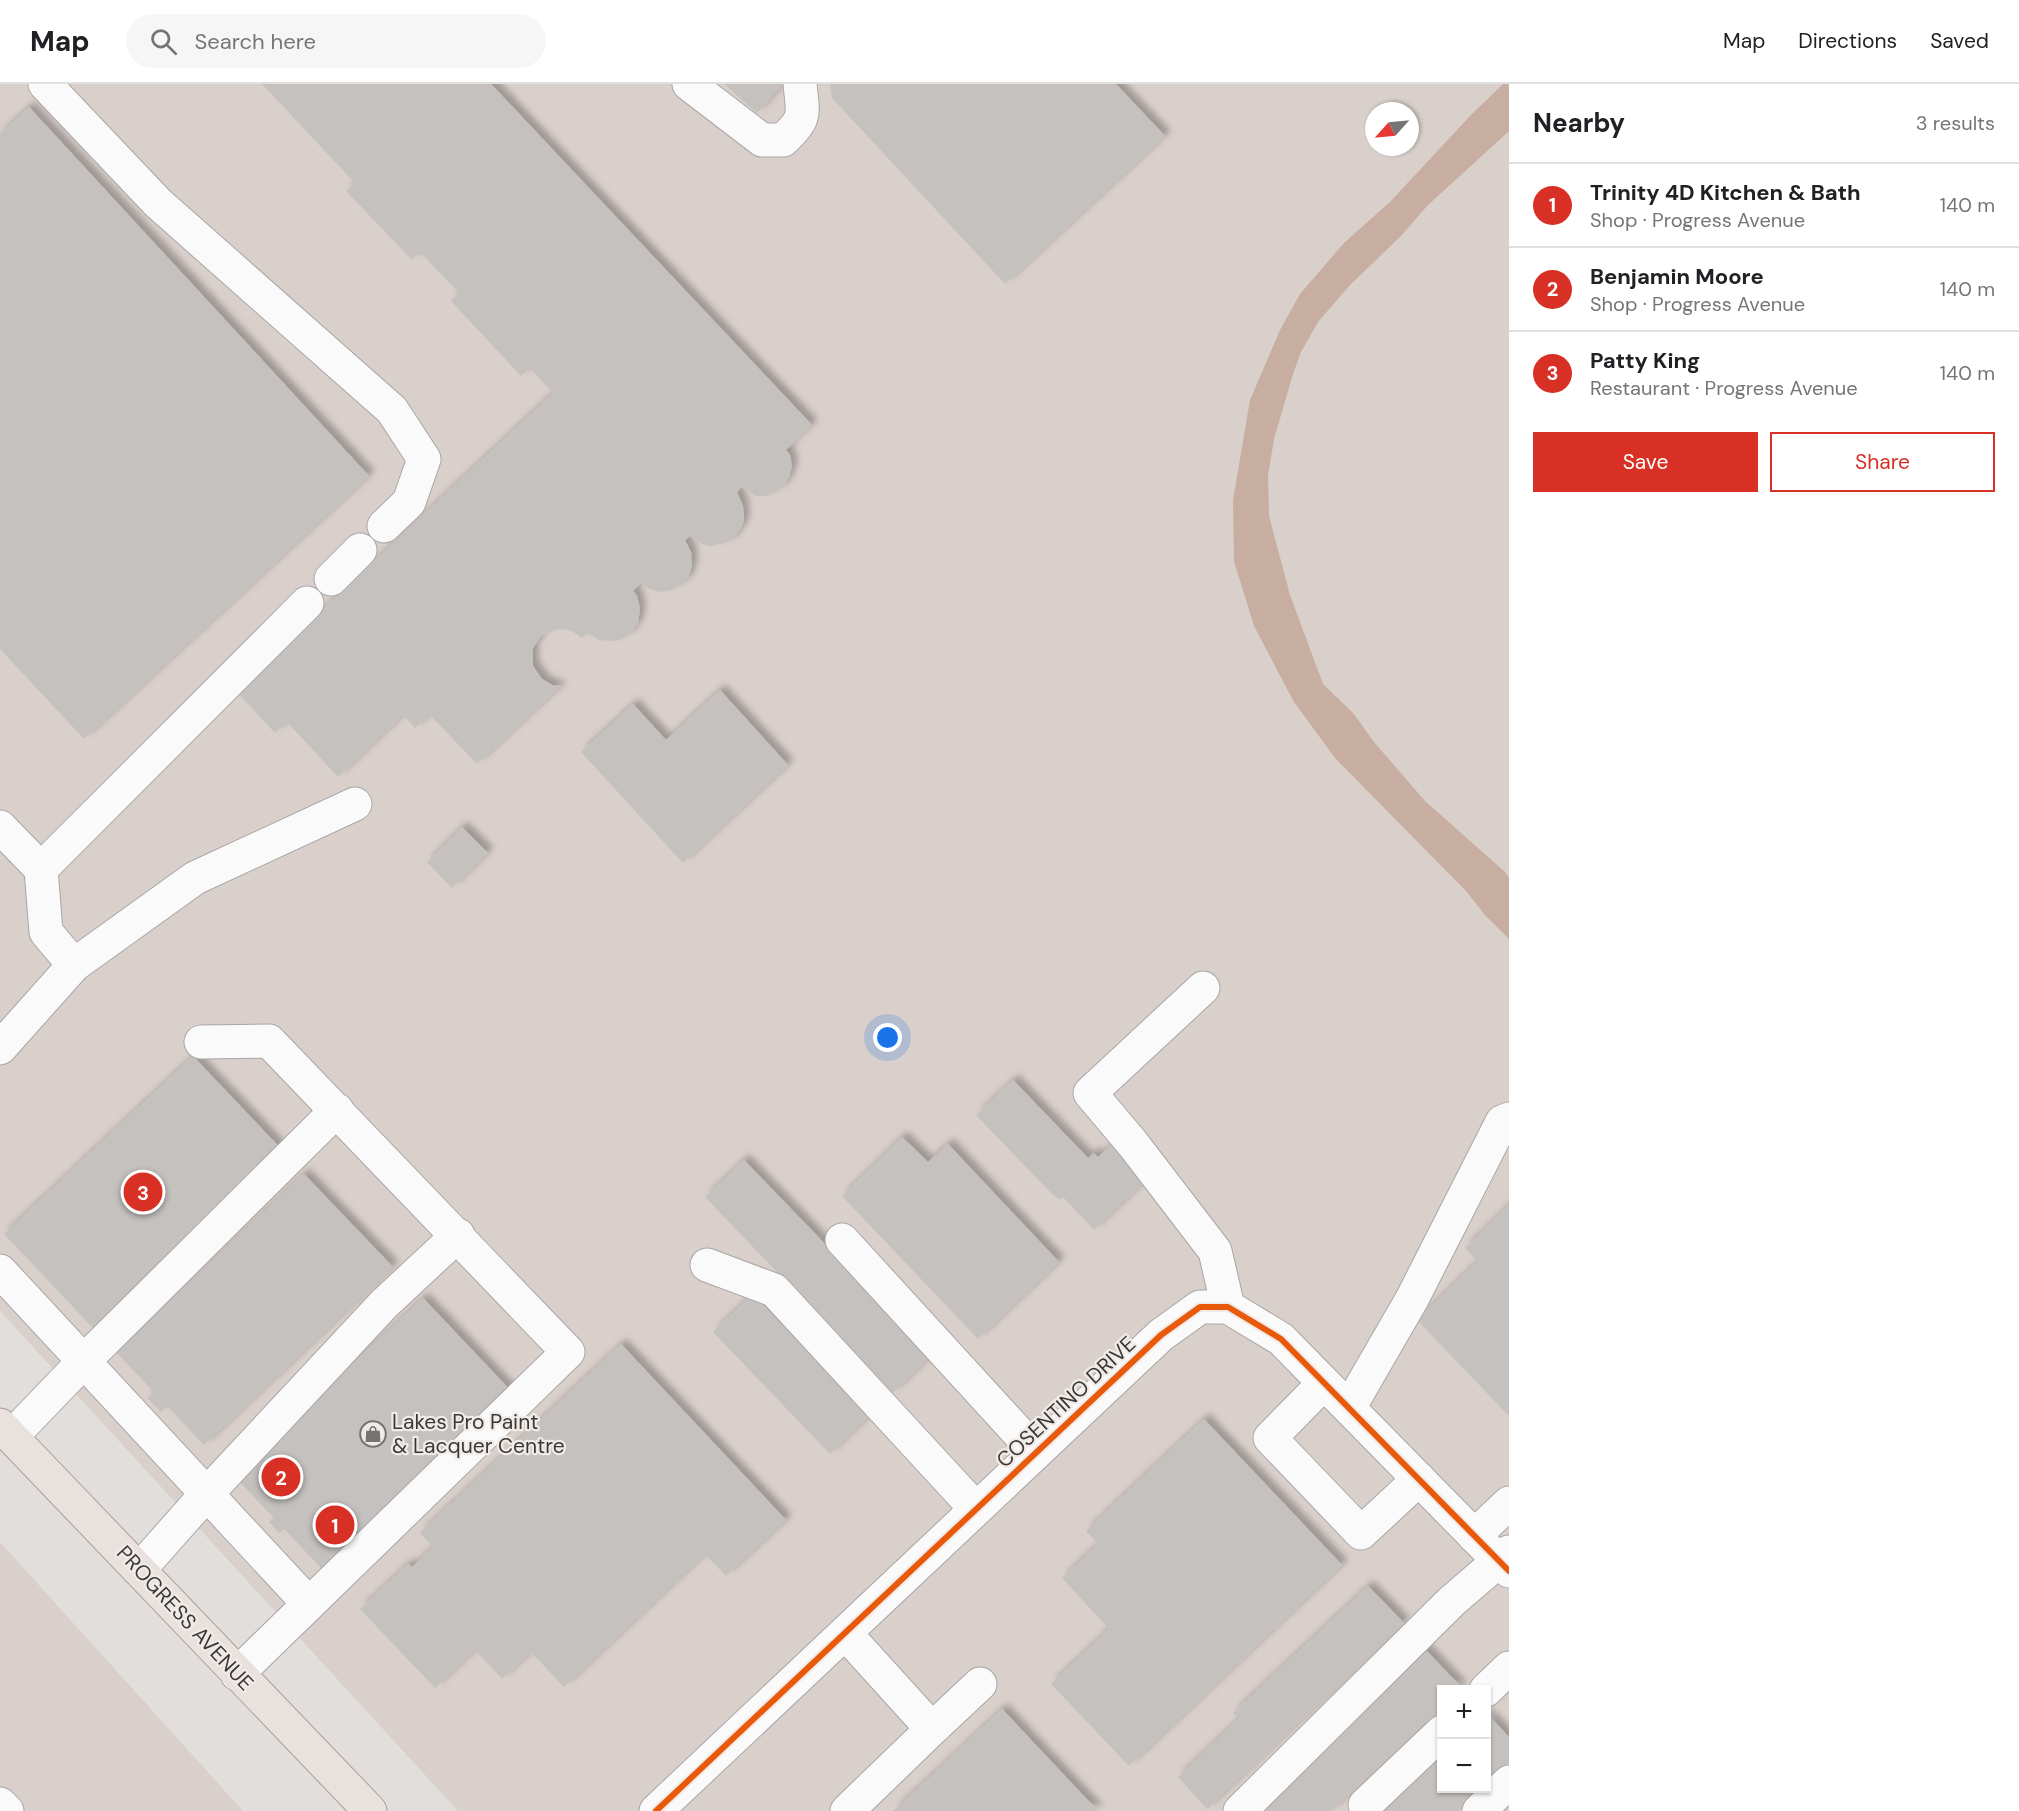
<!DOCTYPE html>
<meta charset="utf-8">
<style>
body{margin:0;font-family:"DM Sans",sans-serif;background:#f6f6f6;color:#202124}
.controls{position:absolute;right:18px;bottom:18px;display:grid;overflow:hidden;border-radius:0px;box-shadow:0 2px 4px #0004}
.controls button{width:54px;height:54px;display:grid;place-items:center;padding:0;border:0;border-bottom:2px solid #e0e0e0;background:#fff;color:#202124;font:30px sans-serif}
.compass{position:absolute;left:1365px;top:18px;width:54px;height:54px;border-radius:50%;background:#fff;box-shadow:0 2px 4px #0004;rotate:243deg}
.you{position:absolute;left:888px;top:954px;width:21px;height:21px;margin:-15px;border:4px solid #fff;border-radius:50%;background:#1a73e8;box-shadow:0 0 0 9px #1a73e833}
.badge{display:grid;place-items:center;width:39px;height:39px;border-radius:50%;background:#d93025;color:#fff;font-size:20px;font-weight:700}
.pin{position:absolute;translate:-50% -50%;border:3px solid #fff;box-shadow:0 2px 6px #0006}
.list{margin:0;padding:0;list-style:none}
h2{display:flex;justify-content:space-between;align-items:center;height:78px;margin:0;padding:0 24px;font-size:26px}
h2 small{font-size:20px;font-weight:400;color:#757577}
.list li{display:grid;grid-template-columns:39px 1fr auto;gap:18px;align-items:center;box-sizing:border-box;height:84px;padding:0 24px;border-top:2px solid #e0e0e0}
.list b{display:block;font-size:22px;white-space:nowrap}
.list p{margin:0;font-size:20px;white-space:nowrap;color:#757577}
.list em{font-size:20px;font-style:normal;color:#757577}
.actions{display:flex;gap:12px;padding:18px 24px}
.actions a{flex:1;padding:14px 0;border:2px solid #d93025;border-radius:0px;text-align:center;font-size:21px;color:#d93025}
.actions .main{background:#d93025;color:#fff}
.icon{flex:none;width:33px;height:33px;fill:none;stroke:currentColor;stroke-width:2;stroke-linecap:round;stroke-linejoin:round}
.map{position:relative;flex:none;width:1509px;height:1727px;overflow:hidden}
header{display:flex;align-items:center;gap:36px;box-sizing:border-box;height:84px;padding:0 30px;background:#fff;border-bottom:2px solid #e0e0e0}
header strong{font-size:28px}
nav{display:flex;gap:33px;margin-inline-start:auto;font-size:21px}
.search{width:420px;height:54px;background:#f6f6f6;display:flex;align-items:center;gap:15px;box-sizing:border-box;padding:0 21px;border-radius:33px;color:#757577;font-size:22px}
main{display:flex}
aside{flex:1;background:#fff}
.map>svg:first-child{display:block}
</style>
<header>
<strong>Map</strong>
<div class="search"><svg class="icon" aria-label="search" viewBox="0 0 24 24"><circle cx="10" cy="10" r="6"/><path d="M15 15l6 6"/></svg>Search here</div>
<nav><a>Map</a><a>Directions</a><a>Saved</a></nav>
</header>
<main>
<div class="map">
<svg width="1509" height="1727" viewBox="0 0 1509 1727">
<defs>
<filter id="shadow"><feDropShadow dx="5.5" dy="-5.5" stdDeviation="3" flood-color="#0004"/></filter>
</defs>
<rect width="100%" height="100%" fill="#e2dedc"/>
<path fill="#d9cfcb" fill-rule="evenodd" d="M0,0H1509V1727H458L0,1227ZM1374,27H1410V63H1374ZM1442,1606H1486V1704H1442Z
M0,1458L243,1727H0Z"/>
<path fill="#c7aea1" d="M1503,0H1509V47L1427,122L1401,152L1350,201L1318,238L1301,268L1293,290L1274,355L1268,392L1269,432L1290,511L1323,600L1353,629L1374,658L1425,717L1504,787L1509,794V855L1485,831L1466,807L1335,674L1294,618L1254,542L1234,477L1233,416L1250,316L1280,246L1300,210L1344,159L1390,118L1470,32Z"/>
<path fill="#c4c1bf" filter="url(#shadow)" d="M262,0H491L812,341L786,366L790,371L792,382L789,393L783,403L768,412H756L742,403L737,408L743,422L744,436L741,444L732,456L725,459L710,462L702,460L690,452L685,456L691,468L692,481L688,494L683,499L672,506L658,508L645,503L641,499L633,507L637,512L640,525L638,539L630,550L619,556L612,557L599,556L587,549L582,554L572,547L563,545L551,546L541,552L533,564V582L542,595L552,601L561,602L477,680L430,631L415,644L403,631L338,693L287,638L275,649L236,607L553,309L530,284L521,292L451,217L459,209L420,168L412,176L346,107L355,99Z
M724,0H783L757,29Z
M830,0H1116L1165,52L1005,200L832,14Z
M29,23L369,392L84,655L0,565V50Z
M720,606L788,681L683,779L581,668L633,620L666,656Z
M462,743L488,769L452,804L427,778Z
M193,972L282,1066L93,1244L4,1150Z
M1013,996L1088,1074L1094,1069L1098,1073L1114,1058L1148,1094L1094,1146L1063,1113L1060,1116L1051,1109L976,1031Z
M902,1053L928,1078L948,1060L1059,1178L978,1255L842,1112Z
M744,1076L932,1271L893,1309L705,1113Z
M304,1090L393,1183L204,1361L167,1322L161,1328L147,1314L154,1308L116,1268Z
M1509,1121V1332L1417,1236L1478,1177L1465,1164Z
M753,1210L869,1332L830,1370L713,1248Z
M423,1214L512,1308L323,1486L284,1445L279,1449L269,1438L274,1434L234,1392Z
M621,1260L786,1436L726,1492L705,1470L564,1603L531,1568L502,1595L475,1566L435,1604L360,1525L408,1480L412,1483L433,1463L420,1449Z
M1204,1335L1342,1481L1129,1682L1051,1600L1109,1545L1062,1494L1098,1460L1086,1447Z
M1368,1502L1404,1539L1207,1725L1178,1693L1239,1635L1233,1629Z
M1424,1564L1461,1603L1459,1606H1442V1622L1331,1727H1262L1297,1694L1293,1689Z
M1002,1625L1098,1727H893L930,1693Z
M1486,1629L1509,1653V1680L1486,1701Z
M1442,1670V1704H1483L1459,1727H1381Z"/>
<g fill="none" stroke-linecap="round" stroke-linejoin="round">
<g stroke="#a9a6a5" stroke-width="35">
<path id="minor" d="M45,0L158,119L392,326L424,375L409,418L384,442
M689,0L762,56H783C807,34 803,31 800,0
M331,495L360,466
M0,743L41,785L307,519
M41,785L46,848L74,881
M1203,904L1090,1009L1133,1060L1215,1167L1228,1223
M201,958L269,957L568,1268L237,1590
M0,964L74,881L195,794L355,720
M842,1156L1036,1368
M707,1181L774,1206L976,1425
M0,1187L309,1520
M1324,1299L1270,1354L1361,1449L1419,1395
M1349,1324L1412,1215L1502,1038L1509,1035
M12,1352L84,1277L337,1026
M1474,1452L1509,1419
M139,1486L201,1416L384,1220L458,1151
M845,1549L932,1645L847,1727
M1486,1606L1509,1584
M932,1645L980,1600
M0,1720L7,1727
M1365,1721L1442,1648
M656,1727L1161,1251L1200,1223H1228L1281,1255L1509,1487
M1240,1727L1452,1517L1509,1468
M1479,1727L1509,1698"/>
</g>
<g stroke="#ab9e97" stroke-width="35">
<path id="major" d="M0,1341L370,1727"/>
</g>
<use href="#minor" stroke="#fbfafa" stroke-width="33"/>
<use href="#major" stroke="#e8e1dd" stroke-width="33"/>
<g stroke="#f1ebe7" stroke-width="10">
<path id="cycleway" d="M656,1727L1161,1251L1200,1223H1228L1281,1255L1509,1487"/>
</g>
<use href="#cycleway" stroke="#e8590c" stroke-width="6"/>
</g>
<defs>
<g id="shop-ring" transform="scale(1.35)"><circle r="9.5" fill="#f1ebe7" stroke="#757270" stroke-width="1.5"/><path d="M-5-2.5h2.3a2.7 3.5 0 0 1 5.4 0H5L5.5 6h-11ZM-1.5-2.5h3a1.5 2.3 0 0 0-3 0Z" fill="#757270"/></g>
</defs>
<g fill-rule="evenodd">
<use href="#shop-ring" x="373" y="1350"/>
</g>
<g text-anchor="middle" stroke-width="4.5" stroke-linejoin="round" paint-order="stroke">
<g font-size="21" fill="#3a3836" stroke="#f1ebe7">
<text transform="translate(1066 1318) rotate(-43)" y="7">COSENTINO DRIVE</text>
<text transform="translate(185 1534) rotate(47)" y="7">PROGRESS AVENUE</text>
</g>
<g font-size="21" fill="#3a3836" stroke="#f1ebe7" text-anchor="start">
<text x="392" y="1345">Lakes Pro Paint<tspan x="392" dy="24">&amp; Lacquer Centre</tspan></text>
</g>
</g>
</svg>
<div class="controls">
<button>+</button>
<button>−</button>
</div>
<svg class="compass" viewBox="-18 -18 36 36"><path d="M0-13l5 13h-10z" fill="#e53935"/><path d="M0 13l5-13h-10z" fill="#757577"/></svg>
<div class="you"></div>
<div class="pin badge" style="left:335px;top:1441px">1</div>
<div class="pin badge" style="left:281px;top:1393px">2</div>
<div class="pin badge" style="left:143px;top:1108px">3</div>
</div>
<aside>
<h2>Nearby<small>3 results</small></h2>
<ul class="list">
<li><span class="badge">1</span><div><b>Trinity 4D Kitchen &amp; Bath</b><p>Shop · Progress Avenue</p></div><em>140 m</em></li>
<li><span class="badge">2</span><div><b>Benjamin Moore</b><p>Shop · Progress Avenue</p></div><em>140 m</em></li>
<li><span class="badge">3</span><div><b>Patty King</b><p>Restaurant · Progress Avenue</p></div><em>140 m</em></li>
</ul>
<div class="actions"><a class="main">Save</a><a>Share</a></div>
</aside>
</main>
